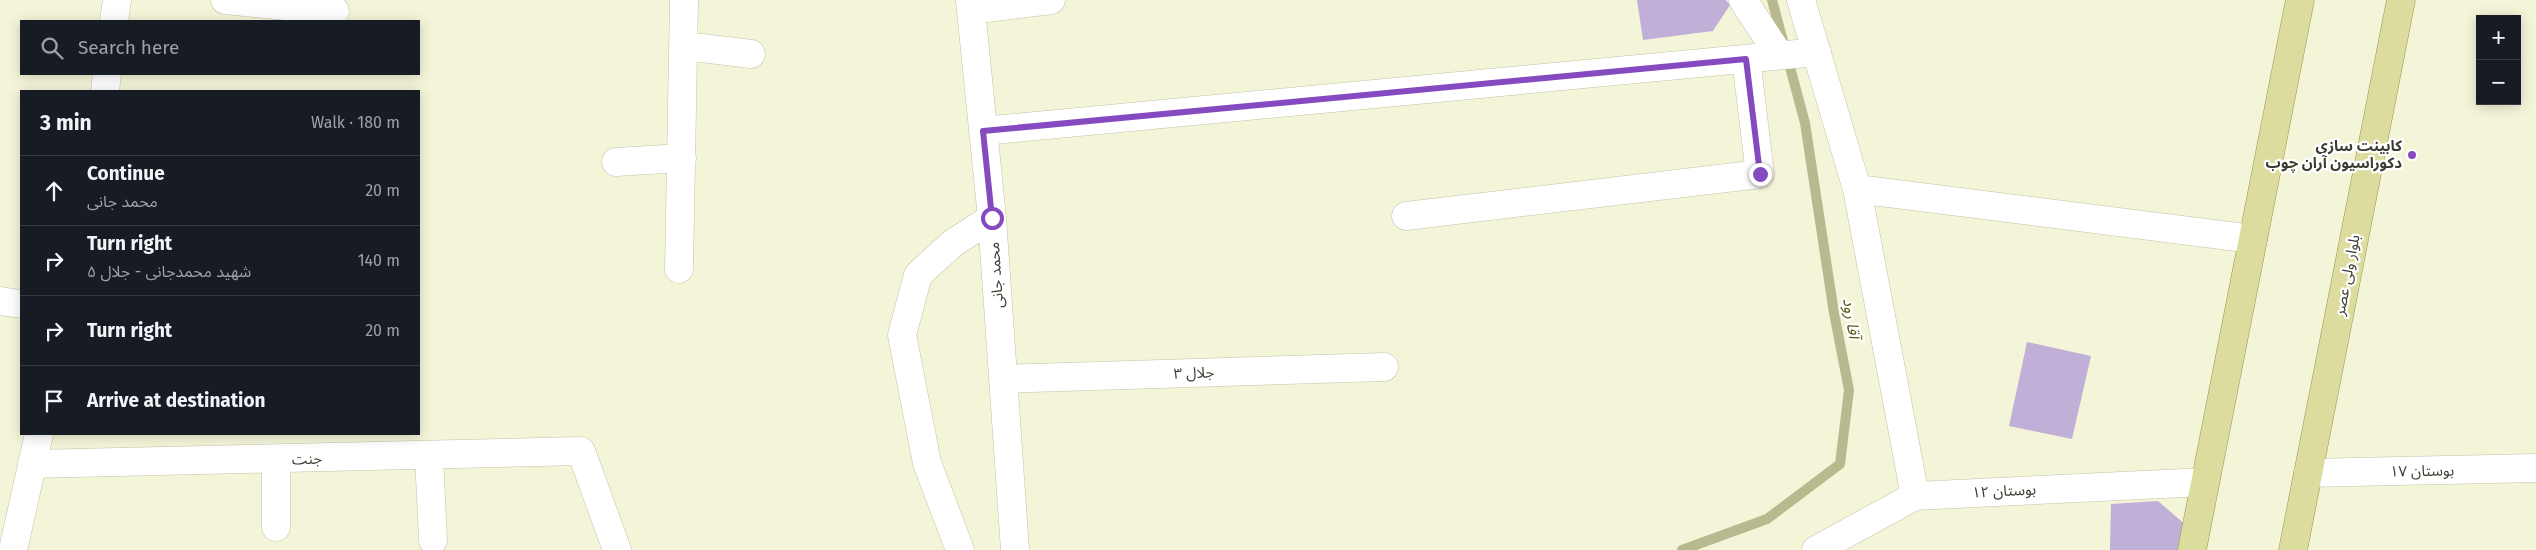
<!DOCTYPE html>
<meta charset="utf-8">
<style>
body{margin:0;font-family:"Fira Sans","Noto Sans Arabic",sans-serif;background:#20242c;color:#f1f3f6}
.controls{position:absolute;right:15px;top:15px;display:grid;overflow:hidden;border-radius:0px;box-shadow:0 2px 12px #0003}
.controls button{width:45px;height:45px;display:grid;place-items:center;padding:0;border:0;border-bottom:1px solid #363941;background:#171b24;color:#f1f3f6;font:25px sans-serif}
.stop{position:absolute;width:15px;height:15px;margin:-11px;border:4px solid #864ac0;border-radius:50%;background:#fff}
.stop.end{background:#864ac0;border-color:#fff;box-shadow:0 1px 5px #0008}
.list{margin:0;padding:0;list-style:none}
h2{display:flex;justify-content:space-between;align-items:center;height:65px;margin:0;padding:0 20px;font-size:21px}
h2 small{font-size:16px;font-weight:400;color:#9ea1a6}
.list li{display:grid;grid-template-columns:32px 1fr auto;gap:15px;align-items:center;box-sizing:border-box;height:70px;padding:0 20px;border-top:1px solid #363941}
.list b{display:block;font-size:19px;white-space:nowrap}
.list p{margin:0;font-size:16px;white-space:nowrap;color:#9ea1a6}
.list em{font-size:16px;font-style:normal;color:#9ea1a6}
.icon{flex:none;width:28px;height:28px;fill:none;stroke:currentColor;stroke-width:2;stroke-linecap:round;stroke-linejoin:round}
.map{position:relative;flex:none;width:2536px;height:550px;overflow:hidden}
.search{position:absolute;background:#171b24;box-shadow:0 2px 12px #0003;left:20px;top:20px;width:400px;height:55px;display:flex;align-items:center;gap:12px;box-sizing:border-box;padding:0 18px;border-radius:0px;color:#9ea1a6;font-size:19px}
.panel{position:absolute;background:#171b24;box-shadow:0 2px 12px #0003;left:20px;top:90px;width:400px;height:345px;border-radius:0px}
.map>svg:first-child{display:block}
</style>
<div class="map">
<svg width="2536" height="550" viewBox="0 0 2536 550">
<rect width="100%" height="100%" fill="#f4f5d8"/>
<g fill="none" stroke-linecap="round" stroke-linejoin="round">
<path stroke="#b8b98f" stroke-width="10" d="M1682,550L1767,519L1840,464L1849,390L1834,313L1805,123L1772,0"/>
</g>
<path fill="#c0b0d7" d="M1637,0H1726L1730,5L1713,31L1643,40Z
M2027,342L2091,356L2072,439L2009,426Z
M2158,501L2187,526L2182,550H2110L2111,504Z"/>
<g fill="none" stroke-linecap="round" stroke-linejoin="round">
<g stroke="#c2c3a7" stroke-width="29">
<path id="minor" d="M225,0L335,11
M970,0L992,218L1015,550
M1743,0L1779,55
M1801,0L1857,189L1915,496
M971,10L1051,0
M114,21L117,0
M685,46L751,54
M105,91L107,74
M983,131L1817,52
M616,162L682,158
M1857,189L2253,239
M1406,216L1760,174L1746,59
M679,269L684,0
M0,301L21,304
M1003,379L1384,367
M429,455L433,540
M276,460V527
M32,464L581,451L617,550
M2308,473L2536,468
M13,550L39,434
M960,550L927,463L902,335L918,275L953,243L992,218
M1816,550L1915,496L2205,482"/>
</g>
<g stroke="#94944e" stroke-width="29">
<path id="major" d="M2192,550L2300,0
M2293,550L2401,0"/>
</g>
<use href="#minor" stroke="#fff" stroke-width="28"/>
<use href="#major" stroke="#dcdc9e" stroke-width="28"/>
</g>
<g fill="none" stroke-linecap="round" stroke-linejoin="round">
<path stroke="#864ac0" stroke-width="6" d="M992,218L983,131L1746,59L1760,174"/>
</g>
<circle fill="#864ac0" stroke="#fff" stroke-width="2" cx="2412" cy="155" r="5"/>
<g text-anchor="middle" stroke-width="4.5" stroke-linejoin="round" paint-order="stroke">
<g font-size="15" font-weight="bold" fill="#3c3c31" stroke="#fff" text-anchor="end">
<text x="2402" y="151">کابینت سازی<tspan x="2402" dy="17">دکوراسیون آران چوب</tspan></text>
</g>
<g font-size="15" fill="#3c3c31" stroke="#fff">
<text transform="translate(996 275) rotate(-94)" y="5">محمد جانی</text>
<text transform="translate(2347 275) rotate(-79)" y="5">بلوار ولی عصر</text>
<text transform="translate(1194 373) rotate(-2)" y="5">جلال ۳</text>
<text transform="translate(307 459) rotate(-2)" y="5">جنت</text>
<text transform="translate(2422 471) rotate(-1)" y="5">بوستان ۱۷</text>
<text transform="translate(2004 491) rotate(-3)" y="5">بوستان ۱۲</text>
</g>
<g font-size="16" font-style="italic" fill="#595814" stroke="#fff">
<text transform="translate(1852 318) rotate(81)" y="6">آقا رود</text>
</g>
</g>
</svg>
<div class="controls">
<button>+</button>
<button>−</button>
</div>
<div class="stop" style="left:992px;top:218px"></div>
<div class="stop end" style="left:1760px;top:174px"></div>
<div class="search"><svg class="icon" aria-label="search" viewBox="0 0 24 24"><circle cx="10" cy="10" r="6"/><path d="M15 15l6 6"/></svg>Search here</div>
<section class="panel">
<h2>3 min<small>Walk · 180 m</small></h2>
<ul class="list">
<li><svg class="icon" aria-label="ahead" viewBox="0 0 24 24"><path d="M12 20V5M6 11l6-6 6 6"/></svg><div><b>Continue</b><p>محمد جانی</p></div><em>20 m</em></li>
<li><svg class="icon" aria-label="right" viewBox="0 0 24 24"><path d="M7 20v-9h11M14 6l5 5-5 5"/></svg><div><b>Turn right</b><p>شهید محمدجانی - جلال ۵</p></div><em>140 m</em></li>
<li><svg class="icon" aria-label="right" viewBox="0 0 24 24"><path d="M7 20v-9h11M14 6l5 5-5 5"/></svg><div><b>Turn right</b></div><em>20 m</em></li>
<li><svg class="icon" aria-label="arrive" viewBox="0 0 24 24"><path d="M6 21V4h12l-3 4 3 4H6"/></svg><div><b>Arrive at destination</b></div></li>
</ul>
</section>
</div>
